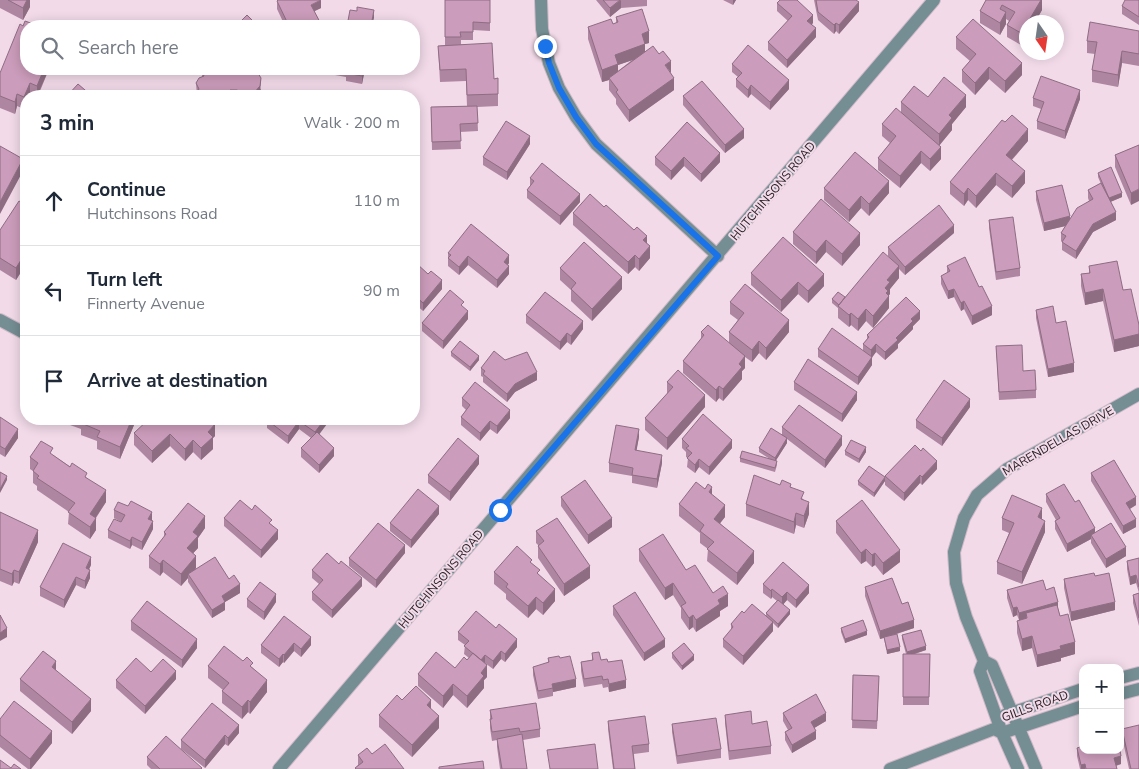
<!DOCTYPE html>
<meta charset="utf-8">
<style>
body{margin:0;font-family:"Nunito Sans",sans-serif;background:#f2f2f3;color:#1f2937}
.controls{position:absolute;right:15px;bottom:15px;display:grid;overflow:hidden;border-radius:10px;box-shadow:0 2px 12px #0003}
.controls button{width:45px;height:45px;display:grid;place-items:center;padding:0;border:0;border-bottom:1px solid #e0e1e3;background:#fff;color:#1f2937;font:25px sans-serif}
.compass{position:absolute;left:1019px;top:15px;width:45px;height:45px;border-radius:50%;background:#fff;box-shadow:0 2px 12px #0003;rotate:167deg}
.stop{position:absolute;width:15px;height:15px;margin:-11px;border:4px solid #1a73e8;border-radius:50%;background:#fff}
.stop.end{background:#1a73e8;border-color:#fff;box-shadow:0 1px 5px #0008}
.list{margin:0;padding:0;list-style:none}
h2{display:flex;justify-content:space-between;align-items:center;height:65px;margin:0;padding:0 20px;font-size:21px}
h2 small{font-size:16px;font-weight:400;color:#747a83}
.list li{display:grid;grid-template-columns:32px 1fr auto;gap:15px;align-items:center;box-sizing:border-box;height:90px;padding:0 20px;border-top:1px solid #e0e1e3}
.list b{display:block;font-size:19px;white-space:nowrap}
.list p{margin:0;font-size:16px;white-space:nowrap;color:#747a83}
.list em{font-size:16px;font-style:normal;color:#747a83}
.icon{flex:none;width:28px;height:28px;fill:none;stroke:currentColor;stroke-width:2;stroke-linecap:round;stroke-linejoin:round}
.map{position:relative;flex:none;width:1139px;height:769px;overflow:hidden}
.search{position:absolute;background:#fff;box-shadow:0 2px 12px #0003;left:20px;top:20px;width:400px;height:55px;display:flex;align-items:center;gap:12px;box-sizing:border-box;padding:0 18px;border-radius:20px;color:#747a83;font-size:19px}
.panel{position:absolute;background:#fff;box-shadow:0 2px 12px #0003;left:20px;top:90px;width:400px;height:335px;border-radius:20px}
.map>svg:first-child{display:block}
</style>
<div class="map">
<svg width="1139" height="769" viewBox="0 0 1139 769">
<rect width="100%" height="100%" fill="#f2dae9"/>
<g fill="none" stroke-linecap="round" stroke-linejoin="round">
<g stroke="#ceb9c6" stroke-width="14">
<path id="minor" d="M541,0L542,29L549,63L559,88L576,117L596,144L718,256
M0,320L26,334
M984,661L980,671L1002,733L1018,769
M1120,678L1139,673
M1120,694L1139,689
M1005,715L1083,689
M279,769L934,0
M890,769L994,729L1002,733L1083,706
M1036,769L992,665L984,661L966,617L956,583L954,552L964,518L977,495L1007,469L1139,394"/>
</g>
<use href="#minor" stroke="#748e93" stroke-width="12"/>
</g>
<path fill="#af86a1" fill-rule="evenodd" d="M0,0H30V7L23,20L0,8Z
M445,0H490V31L473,30V40H461V44L494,79L498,78V106L477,107L478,131L460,132L461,149L432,150L431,107L467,106L466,81L440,82L438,46L445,45Z
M596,0H647V6L621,8L610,17Z
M723,0H736L733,5Z
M814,0H856L859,11L839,34L836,31L834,34L818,20Z
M986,0H1042V10L1035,22H1026V36L1021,45L1007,37V25L1009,21L1006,19V24L1000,35L980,23V11Z
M1139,0V25L1122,14V6Z
M277,1L321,8L314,11L322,26H285L277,9Z
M777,3L813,23L812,24L816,37L787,68L768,50V42L788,21L777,11Z
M616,17L649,43L645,44V51L671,73L674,90L629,122L616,104V99L609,90V80L602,82L588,39V27L613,24L616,23ZM632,60L618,71V65Z
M1139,31V66L1122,63L1118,87L1092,82V70L1095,54L1087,53V41Z
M956,37L1022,75L1005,93L989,79L975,95L962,82V70L970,61L956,49Z
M732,64L789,89L770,110L751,94L748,98L736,87V79L738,77L732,72Z
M49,69L38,96H34L30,95L26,96V103L24,109L17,106L15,114L0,108V73Z
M335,69H365L362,84L346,81V77L335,75Z
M202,71L261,89L260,96H197L196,83L202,77Z
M683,96L744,138L725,153L683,105Z
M928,97L966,107L952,124V130L939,145L941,159L930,171L921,163L900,188L878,170V158L890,143L882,136V124L901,113V102Z
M1033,98L1080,99L1065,139L1037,129V121L1041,109L1033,106Z
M687,122L720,162L701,182L684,166L671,180L655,165V157Z
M1028,141L1012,160L1025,183L1012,198L996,185L976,208L968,200L964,206L950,194V182Z
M530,144L507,180L483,165V157Z
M1139,145L1131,205L1115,167V155Z
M1098,173L1122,197L1110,202L1116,220L1093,232L1076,259L1062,250V242L1061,241V233L1065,226L1044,231L1036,200V191L1070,219L1089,201L1088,198V190L1101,184L1098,177Z
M530,178L580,202L560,225L527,198V190L530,186Z
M824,188L889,193L869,216L861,208L849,222L824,200Z
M26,205V264L16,280L0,270V230Z
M604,207L634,230L647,244L650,258L639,271L635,267L628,274L573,225V213Z
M989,220L1020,268V276L996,280L989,228Z
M793,232L860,245L842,266L826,252L816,264L793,244Z
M954,233L905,275L899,269V278L890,289V294L888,296L889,308L873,328L866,321L858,331L851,325L849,327L838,318V308L832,303V299L845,297L891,259L888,256V247Z
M448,253L509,263L508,265L509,274L497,288L468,265L459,275L448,266Z
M947,266L992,315L972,325L964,309L961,311L954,297L948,299L941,284V276L947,273Z
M1089,266L1123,290L1139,325V346L1114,352L1103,301L1085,305L1081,286V274L1089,273Z
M414,267L442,289L423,311L414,303Z
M560,268L622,289L592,321L571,301V290L560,280Z
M751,273L824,286L808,303L798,294L781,312L751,285Z
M730,302L789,332L766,360L759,353L752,362L745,357V368L742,371V379L723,401L719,398L716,402L683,373V361L701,339V332L729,343V332L738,320L730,314Z
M464,308L468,319L443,349L422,331V323Z
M1036,310L1056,323L1074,372L1048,377L1036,318Z
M526,315L583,329L571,345L567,342L560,350L526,323Z
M920,319L913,326V329L898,344V348L885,360L876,352L872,357V365L858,385L818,357V349L863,350V344L867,339V335Z
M996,346L1023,371L1036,390V398L999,400Z
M451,352L479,360L470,371L451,356Z
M505,360L537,380L515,392L507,402L483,382V377L481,376V368Z
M667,382L705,407L667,450L645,430V418L667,394Z
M794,382L857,400L842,422L794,390Z
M462,398L510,418L497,434L490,429L480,441L461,425V417L466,410L462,406Z
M970,407L942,446L916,428V420Z
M0,417L18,438L5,457L0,454Z
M70,419H134V425L120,459L97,449V441L81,435V429L70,425Z
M330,419L319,434L334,456L319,473L301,457V448L311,438L299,429L288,444L267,428V420Z
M193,421L215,436L213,438V449L201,460L193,452L185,461L170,446L152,463L134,445V433Z
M782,427L842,445L825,468L787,439V443L776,460L777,465L775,472L740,462V458L770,459L759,452V448L782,435Z
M639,437L636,451L662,463L657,488L632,483V476L609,472V463Z
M682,439L732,448L709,475L699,467L695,473L687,467L688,458L686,457V452L682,448Z
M845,451L866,452L859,463L845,455Z
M53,455L87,478L106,502L96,518V530L90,539L68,524L69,512L37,490V486L33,483V471L30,469V457Z
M479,464L450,501L428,483V475Z
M937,469L922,485L920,483L904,501L885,485V476Z
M1091,473L1136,505L1130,509L1136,527L1123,534L1091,481Z
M858,481H885L874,497L858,485Z
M780,485L791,487L804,500L809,514L804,528L796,525L794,534L746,516V504Z
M1046,494L1075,502L1095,532L1126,556L1106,568L1091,543V539L1067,552L1055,529V521L1056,520L1046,502Z
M712,495L725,517L720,523L754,563L737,585L707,561L708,549L700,543V533L679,516V504Z
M561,497L612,527L588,544L561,506Z
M114,510L152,520L153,529L142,550L132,545L130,549L108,538V530L121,522L114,518Z
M252,510L272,525L278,539L261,558L224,526V518Z
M0,512L38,542L19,584L14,582L12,586L0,581Z
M439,514L411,548L390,531V523Z
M1002,518L1042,519L1045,532L1022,584L997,574V562L1009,533L1002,530Z
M836,521L900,562L883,575L875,565L872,567L866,561L861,564L836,533Z
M205,528L198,538V548L193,553L196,568L195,570L229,579L240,593L225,602V610L212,618L188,582V578L181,586L163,572L160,576L149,568V556L164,537V532Z
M536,531L590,578L564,596L538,558V545L536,543Z
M639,549L686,570L728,606L720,611V616L696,632L693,627L689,630L681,618V608L673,595L665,600L639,561Z
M405,553L376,588L349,566V558Z
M1139,558V626L1133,603V595L1139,593L1136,583L1130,585L1127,569V561Z
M532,564L555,601L543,615L536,609L528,618L506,599V594L494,584V572Z
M91,565L89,569L90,578L85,589L76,585L64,608L40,596V587Z
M312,570L362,586L332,618L312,600V592L319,584L312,578Z
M1095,576L1115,610L1071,621L1064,588V579Z
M763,584L809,593L796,608L787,600L783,604L790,614L778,628L773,623V631L743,665L723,647V639L731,630V624L744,613L766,617V613L777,601L772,597L771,599L763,593Z
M865,587L902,604L914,628L891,636L900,651L887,654L884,638L880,639L865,596Z
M1007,590H1046L1058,608L1060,616L1075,654L1061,658V661L1037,667L1032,648L1022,651L1017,633V621L1019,620L1017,615L1013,617L1007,598Z
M247,599L276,602L264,620L247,607Z
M613,606L665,647L644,661L613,615Z
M284,616L311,645L301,657L294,651L284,663L283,662L279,667L261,653V645Z
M131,621L197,648L182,668L131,630Z
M841,628L867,635L845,643L841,632Z
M458,632L517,647L505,662L501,659L493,669L485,663L487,677L484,680V688L467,708L453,695L443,708L418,686V674L455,668L467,660L469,658L464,654L465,645L458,640Z
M902,635L926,650L915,654H930L929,705H903V654H906L902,639Z
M592,653L601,660L608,662L626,688L609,692L608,687L603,688L602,684L584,687L581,671V662L592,660Z
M672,653L694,660L682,670L672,658Z
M548,658H560L576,687L553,692V696L538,699L533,675V667L548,663Z
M243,661L253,668L267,692L250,714L248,712L242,719L222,703V691L223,690L208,678V666Z
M56,670L91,711L72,734L20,691V679Z
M151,672L176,679L145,714L116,688V680Z
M853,675L879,676L877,729L852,728Z
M402,700L439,728L412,757L379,727V715Z
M490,710L540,729V737L523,740L527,769H500L497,747V740L492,741L490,728Z
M783,713L826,721L814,728L816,739L792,753L785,740V732L788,730L783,721Z
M725,715L752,724L771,746V754L729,760L725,723Z
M0,719L52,743L31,769H28L0,747Z
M608,721L649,744V752L634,754L635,769H613L608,729Z
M672,724L721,749V758L677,764L672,732Z
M1122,729L1139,769H1129L1122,737Z
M239,733L228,746L225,744L205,768L181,749V740Z
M1077,748L1121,764L1116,766L1117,769H1080L1077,756Z
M372,754L404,769H355V768L358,765V755Z
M147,757L202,769H151L147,765Z"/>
<path fill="#8e6d83" d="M26,0H30V7L23,20V8Z
M321,0V8L311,13V5Z
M621,0V8L610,17V8Z
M733,0H736L733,5Z
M1041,0H1042V10L1035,22H1028Z
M859,2V11L839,34V25Z
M374,10V18L372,26H371Z
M1006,12V24L1000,35V23Z
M813,15V23L807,29V21Z
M836,23V31L834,34V25Z
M1026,24V36L1021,45V33Z
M816,28V37L787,68V60Z
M649,31V43L645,44V56L618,65V76L609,78V80L602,82V70L615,55L642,34Z
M1122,51V63L1118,87V75Z
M671,61V73L665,65Z
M1022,63V75L1005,93V81Z
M989,67V79L975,95V83Z
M44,69H49L37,96V86Z
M363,69H365L362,84V76Z
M261,78L260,96H254V93Z
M674,78V90L629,122V110Z
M789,80V89L770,110V102Z
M30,83V95L29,96H26V103L24,109V97Z
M751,85V94L748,98V90Z
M230,90V96H225Z
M1080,90V99L1065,139V131Z
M17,94V106L15,114V102Z
M966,95V107L952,124V130L939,146V134L949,115Z
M744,129V138L725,153V145Z
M1028,129V141L1006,166V155Z
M530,136V144L507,180V172Z
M941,147V159L930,171V159Z
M921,151V163L900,188V176Z
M720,153V162L701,182V174Z
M684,157V166L671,180V171Z
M23,159V171L0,214V202Z
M1025,171V183L1012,198V186Z
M996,173V185L976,208V196Z
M889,181V193L869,216V204Z
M968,188V200L964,206V194Z
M1139,189V201L1131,205V193Z
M1122,193V197L1108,203V198Z
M580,194V202L560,225V216Z
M861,196V208L849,222V210Z
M1116,212V220L1093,232L1076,259V251L1093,224Z
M1070,216V225L1044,231V223Z
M954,225V233L905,275V267Z
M860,233V245L842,266V254Z
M647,236V248L643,240Z
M826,240V252L816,264V252Z
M650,246V258L639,271V259Z
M26,252V264L16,280V268Z
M509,255V263L504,270V262Z
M635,255V267L628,274V262Z
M468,256V265L459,275V267Z
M509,266V274L497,288V280Z
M899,266V278L890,289V294L888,296H889V308L873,328V316L885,288L887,280Z
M824,274V286L808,303V291Z
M622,277V289L592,321V309Z
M442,280V289L423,311V303Z
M798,282V294L781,312V300Z
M954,289V297L948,299V291Z
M1103,289V301L1085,305V293Z
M964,301V309L961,311V303Z
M992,306V315L972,325V316Z
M866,309V321L858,331V319Z
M468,311V319L443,349V341Z
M920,311V319L913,326V329L898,344V348L885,360V352L896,338L911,319Z
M851,313V325L849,327V315Z
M789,320V332L766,360V348Z
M583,321V329L571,345V336Z
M567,333V342L560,350V342Z
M1139,334V346L1114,352V340Z
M759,341V353L752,362V350Z
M876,344V352L871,359V350Z
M479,356V360L470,371V367Z
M745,356V368L742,371V379L723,401V389L739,364Z
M872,357V365L858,385V377Z
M1074,363V372L1048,377V369Z
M537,372V380L515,392L507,402V394L515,384Z
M719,386V398L716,402V390Z
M857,392V400L842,422V414Z
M705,395V407L667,450V438Z
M970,399V407L942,446V438Z
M510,410V418L497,434V426Z
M132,419H134V425L120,459V447Z
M325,419H330V420L315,440V432Z
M299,421V429L288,444V436Z
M490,421V429L480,441V433Z
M215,424V436L213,438V449L201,460V448L208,432Z
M18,429V438L5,457V449Z
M639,429V437L635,459V450Z
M170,434V446L152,463V451Z
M842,436V445L825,468V460Z
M787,438V443L775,462V458Z
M193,440V452L185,461V449Z
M732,440V448L709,475V467Z
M866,447V452L859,463V459Z
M334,448V456L319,473V465Z
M662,455V463L657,488V479Z
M479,456V464L450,501V492Z
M699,459V467L695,473V465Z
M937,461V469L922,485V477Z
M920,475V483L904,501V493Z
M7,476V480L0,493V489Z
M885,477V481L874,497V493Z
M712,487V499L709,492Z
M106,490V502L90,526V514Z
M1136,497V505L1126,511V503Z
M809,502V514L804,528V516Z
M725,505V517L714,531V519Z
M439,506V514L411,548V540Z
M1042,508V520L1038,517Z
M152,512V520L148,527V519Z
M796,513V525L794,534V522Z
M205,516V528L198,538V548L187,560V548L193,532Z
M96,518V530L90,539V527Z
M612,518V527L588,544V535Z
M1136,519V527L1123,534V526Z
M153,521V529L142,550V542Z
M1045,521V532L1022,584V572Z
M1095,528V536L1091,535V539L1067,552V544Z
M38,530V542L19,584V572Z
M278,530V539L261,558V550Z
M132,537V545L130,549V541Z
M405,545V553L376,588V580Z
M1126,547V556L1106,568V559Z
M866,549V561L861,564V553Z
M900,550V562L883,575V563Z
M754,551V563L737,585V573Z
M875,553V565L872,567V555Z
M196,556V568L190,576L188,574V578L181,586V574Z
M91,557V565L86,576V568Z
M163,560V572L160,576V564Z
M590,566V578L564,596V584Z
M14,570V582L12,586V574Z
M90,570V578L85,589V581Z
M1136,575V583L1130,585V577Z
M76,577V585L64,608V600Z
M362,578V586L332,618V610Z
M673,583V595L665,600V588Z
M240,584V593L225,602V610L212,618V610L222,596Z
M809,585V593L796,608V600Z
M555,589V601L543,615V603Z
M772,589V597L771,599V591Z
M787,592V600L782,606V597Z
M276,594V602L264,620V612Z
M728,594V606L720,611V616L696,632V620L718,600Z
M536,597V609L528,618V606Z
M1058,602V610L1026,613V619L1019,621V613Z
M1115,602V610L1071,621V612Z
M1017,607V615L1013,617V608Z
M790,610V614L778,628V624Z
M693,615V627L689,630V618Z
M914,620V628L880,639V631Z
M773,622V631L743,665V656Z
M7,628V637L0,641V633Z
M867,631V635L845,643V639Z
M1032,636V648L1022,651V639Z
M311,637V645L301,657V649Z
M197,639V648L182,668V660Z
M517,639V647L505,662V654Z
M665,639V647L644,661V653Z
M1075,642V654L1061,658V661L1037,667V655L1060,646Z
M294,643V651L284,663V655Z
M926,646V650L907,656V652Z
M900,647V651L887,654V650Z
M501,651V659L493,669V661Z
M283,654V662L279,667V659Z
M485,655V663L481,660Z
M694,655V660L682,670V666Z
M56,661V673L52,667Z
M487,665V677L484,680V688L467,708V696L481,673Z
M176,671V679L145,714V706Z
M576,679V687L553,692L552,684Z
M267,680V692L250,714V702Z
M626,680V688L609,692V684Z
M453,684V695L443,708V696Z
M91,699V711L72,734V722Z
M248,700V712L242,719V707Z
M431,700V712L427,705Z
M826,713V721L811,730V722Z
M439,716V728L412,757V745Z
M239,725V733L228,746V738Z
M52,731V743L31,769H30V759Z
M816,731V739L792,753V745Z
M225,735V744L205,768V760Z
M1121,756V764L1114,766V758Z
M1085,764V769H1081V765Z"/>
<path fill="#cb9cbb" stroke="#8e6d83" d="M8,0H27L23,8Z
M278,0H321L311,5L322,26H289L277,1Z
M445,0H490V23L473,22V32H460L461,37H445Z
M603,0H620L610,8Z
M780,0H797L813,15L807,21L816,28L787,60L768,42L792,16L777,3Z
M816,0H856L859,2L839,25L836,23L834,25L818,12Z
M986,0H1041L1028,22H1026V24L1021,33L1007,25L1015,12L1002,5L1000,9L1006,12L1000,23L980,11Z
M1125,0H1139V17L1122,6Z
M357,7L374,10L371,26H347L350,10L357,11Z
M642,9L649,31L642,34L645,44L615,55L618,64L602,70L588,27L611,19L613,24L618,22L616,17Z
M247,15L258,26H236Z
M973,19L1022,63L1005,81L989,67L975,83L962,70L976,54L956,37Z
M25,21L39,26H26V69H44L37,86L30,83L24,97L17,94L15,102L0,96V73L20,24L23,26Z
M1090,22L1139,31V54L1122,51L1118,75L1092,70L1097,42L1087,41Z
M492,43L494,79L498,78V94L467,95L466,69L440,70L438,46Z
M748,45L789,80L770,102L751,85L748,90L736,79L742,73L732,64Z
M653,46L659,54L663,51L671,61L665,65L674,78L629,110L616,92L618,90L609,78Z
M203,69H248L256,70L261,78L260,86L254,93L245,95L237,90H230L225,96H203L197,92L199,89L196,83L199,78L204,76L202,71Z
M347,69H363L362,76L346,73Z
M1041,76L1080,90L1065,131L1037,121L1044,102L1033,98Z
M944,77L966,95L949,115L952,118L939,134L901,102L914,86L928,97Z
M702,81L744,129L725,145L683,96Z
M78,84L92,96H67Z
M477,106L478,123L460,124L461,141L432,142L431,107Z
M896,108L941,147L930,159L921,151L900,176L878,158L896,136L882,124Z
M1012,115L1028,129L1006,155L1025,171L1012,186L996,173L976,196L968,188L964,194L950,182L1002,120L1005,122Z
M506,121L530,136L507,172L483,157Z
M687,122L720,153L701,174L684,157L671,171L655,157Z
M1139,145V189L1131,193L1115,155Z
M0,146L23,159L0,202Z
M855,152L889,181L869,204L861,196L849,210L824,188Z
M542,163L580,194L560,216L527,190L534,181L530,178Z
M1111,167L1122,193L1109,198L1098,173Z
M1101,183L1116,212L1093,224L1076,251L1062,242L1066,236L1061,233L1077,208L1093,199L1088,190Z
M1062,185L1070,216L1044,223L1036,191Z
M590,194L604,207L606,205L634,230L637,227L647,236L643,240L650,246L639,259L635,255L628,262L573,213Z
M821,199L860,233L842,254L826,240L816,252L793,232Z
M19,201L26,205V252L16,268L0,258V230Z
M939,205L954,225L905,267L888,247Z
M1013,217L1020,268L996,272L989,220Z
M471,224L509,255L504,262L509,266L497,280L468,256L459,267L448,258L451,255L448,253Z
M783,237L824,274L808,291L798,282L781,300L751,273Z
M584,242L622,277L592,309L571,289L576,283L560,268Z
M883,252L899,266L887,280L890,282L885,288L888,291L886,293L889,296L873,316L866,309L858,319L851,313L849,315L838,306Z
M965,257L979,287L982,286L992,306L972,316L964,301L961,303L954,289L948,291L941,276L950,271L947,266Z
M1117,261L1123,290L1131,289L1139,325V334L1114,340L1103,289L1085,293L1081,274L1090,273L1089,266Z
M416,263L428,274L431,271L442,280L423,303L414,295V267Z
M745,284L789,320L766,348L759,341L752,350L729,332L744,313L730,302Z
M450,290L464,302L461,305L468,311L443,341L422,323Z
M545,292L583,321L571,336L567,333L560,342L526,315Z
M838,292L845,297L839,305L832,299Z
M906,297L920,311L911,319L913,321L896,338L898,340L885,352L876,344L871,350L863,344L869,337L867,335Z
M1053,306L1056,323L1066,321L1074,363L1048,369L1036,310Z
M708,325L745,356L739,364L742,367L723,389L719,386L716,390L683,361L704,335L701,332Z
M832,328L872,357L858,377L818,349Z
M460,341L479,356L470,367L451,352Z
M1022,345L1023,371L1035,370L1036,390L999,392L996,346Z
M494,351L505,360L527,352L537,372L515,384L507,394L483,374L485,371L481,368Z
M808,359L857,392L842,414L794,382Z
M678,370L705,395L667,438L645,418L673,387L667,382Z
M944,380L970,399L942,438L916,420Z
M475,382L510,410L497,426L490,421L480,433L461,417L470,405L462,398Z
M799,405L842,436L825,460L782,427Z
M703,414L732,440L709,467L699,459L695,465L687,458L692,453L686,448L689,446L682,439Z
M0,417L18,429L5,449L0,446Z
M83,419H132L120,447L97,437L100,431L81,423Z
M149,419H191L193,421L195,419L197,421L199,419H209L215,424L208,432L213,437L201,448L193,440L185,449L170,434L152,451L134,433Z
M268,419H325L315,432L299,421L288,436L267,420Z
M616,425L639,429L635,450L662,455L657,479L632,475L633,468L609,463Z
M771,428L787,438L775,458L759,448Z
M317,432L334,448L319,465L301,448Z
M458,438L479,456L450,492L428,475Z
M851,440L866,447L859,459L845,451Z
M41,441L53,448L50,453L70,467L72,463L87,473L85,477L106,490L90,514L96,518L90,527L68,512L75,503L37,478L39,476L33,471L38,463L30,457Z
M915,445L921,451L923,448L937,461L922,477L920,475L904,493L885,476Z
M742,451L777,461L775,468L740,458Z
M1114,460L1136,497L1126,503L1136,519L1123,526L1091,473Z
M869,466L885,477L874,493L858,481Z
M0,472L7,476L0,489Z
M754,475L780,485L782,480L791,484L790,487L804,492L801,499L809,502L804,516L796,513L794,522L746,504Z
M585,480L612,518L588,535L561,497Z
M696,482L705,489L708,484L712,487L709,492L725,505L714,519L754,551L737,573L707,549L714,542L700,531L704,525L679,504Z
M1064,484L1075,502L1079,500L1095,528L1067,544L1055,521L1060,518L1046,494Z
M418,489L439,506L411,540L390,523Z
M1012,495L1042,508L1038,517L1045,521L1022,572L997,562L1014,523L1002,518Z
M240,500L252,510L255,505L272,520L269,523L278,530L261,550L224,518Z
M862,500L900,550L883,563L875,553L872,555L866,549L861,553L836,521Z
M131,501L152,512L148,519L153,521L142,542L132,537L130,541L108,530L114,519L121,522L125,515L114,510L118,502L128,506Z
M188,503L205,516L193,532L198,536L187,548L196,556L181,574L163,560L160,564L149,556L166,534L164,532Z
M0,512L38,530L19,572L14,570L12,574L0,569Z
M557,518L590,566L564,584L538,546L544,541L536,531Z
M378,523L405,545L376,580L349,558Z
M1111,523L1126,547L1106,559L1091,535Z
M663,534L686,570L695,565L713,593L723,586L728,594L718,600L720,604L696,620L693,615L689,618L681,606L686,603L673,583L665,588L639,549Z
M63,543L91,557L86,568L90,570L85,581L76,577L64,600L40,587Z
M517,546L532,560L530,562L540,570L537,573L555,589L543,603L536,597L528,606L506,587L508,584L494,572Z
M327,553L339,564L341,561L362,578L332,610L312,592L323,580L312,570Z
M215,557L229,579L234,575L240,584L222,596L225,602L212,610L188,574Z
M1139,558V587L1136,575L1130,577L1127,561Z
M783,562L809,585L796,600L787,592L782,597L772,589L771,591L763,584Z
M1094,573L1095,576L1109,573L1115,602L1071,612L1064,579Z
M892,578L902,604L908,602L914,620L880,631L865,587Z
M1043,580L1046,590L1054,587L1058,602L1019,613L1017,607L1013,608L1007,590Z
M260,582L276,594L264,612L247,599Z
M635,592L665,639L644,653L613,606Z
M1139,593V618L1133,595Z
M778,600L790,610L778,624L766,613Z
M147,601L197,639L182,660L131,621Z
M752,604L773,622L743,656L723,639L733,627L731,624L742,611L744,613Z
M1057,605L1060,616L1068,614L1075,642L1060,646L1061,649L1037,655L1032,636L1022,639L1017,621L1027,618L1026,613Z
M476,611L496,628L499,624L517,639L505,654L501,651L493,661L485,655L481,660L464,646L469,641L458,632Z
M0,615L7,628L0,633Z
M284,616L311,637L301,649L294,643L284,655L283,654L279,659L261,645Z
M863,620L867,631L845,639L841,628Z
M921,630L926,646L907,652L902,635Z
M897,634L900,647L887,650L884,637Z
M684,643L694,655L682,666L672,653Z
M224,646L243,661L247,657L253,663L250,666L267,680L250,702L248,700L242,707L222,691L229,683L208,666Z
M43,651L56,661L52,667L91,699L72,722L20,679Z
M436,652L455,668L464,657L467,660L473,653L487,665L481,673L484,676L467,696L453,684L443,696L418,674Z
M599,652L601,660L607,659L608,662L622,660L626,680L609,684L608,679L603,680L602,676L584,679L581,662L593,660L592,653Z
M903,654H930L929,697H903Z
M559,656L560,658L570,656L576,679L552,684L553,688L538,691L533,667L549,662L548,658Z
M136,658L151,672L163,659L176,671L145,706L116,680Z
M853,675L879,676L877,721L852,720Z
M416,686L431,700L427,705L439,716L412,745L379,715L397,695L402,700Z
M816,694L826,713L811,722L816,731L792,745L785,732L792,728L783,713Z
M14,701L52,731L30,759L0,735V719Z
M212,703L239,725L228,738L225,735L205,760L181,740Z
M536,703L540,729L520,732L519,728L492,732L490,719H492L490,710Z
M751,711L752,724L767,721L771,746L729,751L725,715Z
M645,716L649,744L632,746L635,769H614L608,721Z
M716,718L721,749L677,756L672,724Z
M1139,725V769H1131L1122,729Z
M522,734L527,769H502L497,739Z
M166,736L202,768L201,769H160L147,757Z
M385,744L404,769H356L355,768L363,762L358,755L367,748L372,754Z
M595,744L598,769H550L547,750Z
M1083,746V750H1120L1121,756L1114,758L1117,769H1086L1085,764L1081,765L1077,748Z
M0,760L11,768L14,764L21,769H0Z
M483,761L484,769H439V767Z"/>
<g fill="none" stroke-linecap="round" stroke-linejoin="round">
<path stroke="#1a73e8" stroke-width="6" d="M500,510L718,256L596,144L576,117L559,88L549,63L545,46"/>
</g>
<g text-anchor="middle" stroke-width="4" stroke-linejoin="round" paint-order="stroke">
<g font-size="12" fill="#282025" stroke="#f2dae9">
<text transform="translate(773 191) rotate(-50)" y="4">HUTCHINSONS ROAD</text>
<text transform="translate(1058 441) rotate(-30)" y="4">MARENDELLAS DRIVE</text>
<text transform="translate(441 579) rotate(-50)" y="4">HUTCHINSONS ROAD</text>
<text transform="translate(1035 706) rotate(-20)" y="4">GILLS ROAD</text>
</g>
</g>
</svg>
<div class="controls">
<button>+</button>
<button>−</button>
</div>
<svg class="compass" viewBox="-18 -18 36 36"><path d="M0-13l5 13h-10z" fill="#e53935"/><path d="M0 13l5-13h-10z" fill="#747a83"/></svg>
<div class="stop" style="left:500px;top:510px"></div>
<div class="stop end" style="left:545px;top:46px"></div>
<div class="search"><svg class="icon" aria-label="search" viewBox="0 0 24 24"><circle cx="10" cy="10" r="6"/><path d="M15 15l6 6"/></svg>Search here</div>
<section class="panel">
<h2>3 min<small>Walk · 200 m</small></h2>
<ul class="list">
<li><svg class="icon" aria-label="ahead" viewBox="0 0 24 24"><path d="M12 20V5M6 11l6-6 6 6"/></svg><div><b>Continue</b><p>Hutchinsons Road</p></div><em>110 m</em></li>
<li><svg class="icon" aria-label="left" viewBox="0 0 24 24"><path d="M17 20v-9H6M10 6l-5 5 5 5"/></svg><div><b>Turn left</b><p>Finnerty Avenue</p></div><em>90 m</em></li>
<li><svg class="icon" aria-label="arrive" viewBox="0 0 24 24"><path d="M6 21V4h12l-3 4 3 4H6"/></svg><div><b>Arrive at destination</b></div></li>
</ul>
</section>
</div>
